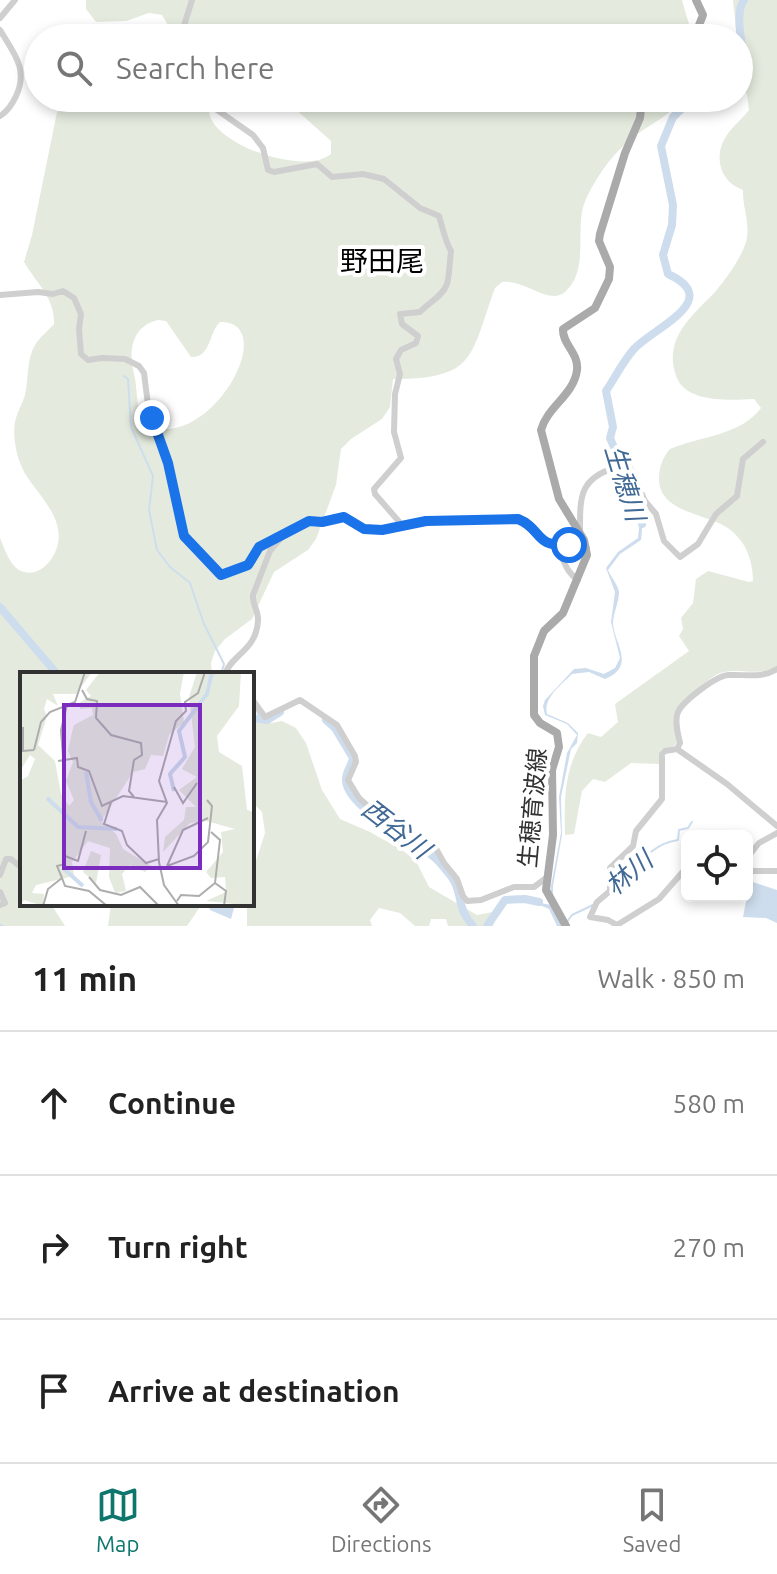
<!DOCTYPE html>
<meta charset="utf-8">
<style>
body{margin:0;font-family:Ubuntu,"Noto Sans JP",sans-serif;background:#f2f2f2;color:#222}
.controls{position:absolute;right:24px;bottom:24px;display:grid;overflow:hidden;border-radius:12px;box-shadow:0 4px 12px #0003}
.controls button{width:72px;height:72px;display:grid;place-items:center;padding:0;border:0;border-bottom:2px solid #e0e0e0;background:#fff;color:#222;font:40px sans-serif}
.stop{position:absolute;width:24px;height:24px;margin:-18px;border:6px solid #1a73e8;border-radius:50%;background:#fff}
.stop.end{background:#1a73e8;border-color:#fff;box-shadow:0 2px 8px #0008}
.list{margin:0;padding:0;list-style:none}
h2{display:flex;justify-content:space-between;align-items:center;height:104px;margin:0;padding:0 32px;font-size:34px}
h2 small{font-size:26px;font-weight:400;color:#767676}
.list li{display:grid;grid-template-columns:52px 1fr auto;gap:24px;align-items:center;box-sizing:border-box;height:144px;padding:0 32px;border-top:2px solid #e0e0e0}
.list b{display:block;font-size:30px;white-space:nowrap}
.list em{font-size:26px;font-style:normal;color:#767676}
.icon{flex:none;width:44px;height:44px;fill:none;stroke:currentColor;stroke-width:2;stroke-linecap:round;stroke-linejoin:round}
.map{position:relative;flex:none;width:777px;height:926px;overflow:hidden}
.search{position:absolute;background:#fff;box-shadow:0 4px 12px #0003;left:24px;right:24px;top:24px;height:88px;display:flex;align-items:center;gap:20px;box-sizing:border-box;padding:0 28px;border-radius:44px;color:#767676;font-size:30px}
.sheet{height:536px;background:#fff}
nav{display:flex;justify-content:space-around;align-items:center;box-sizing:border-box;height:112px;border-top:2px solid #e0e0e0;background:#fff;font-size:22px;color:#767676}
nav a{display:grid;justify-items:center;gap:4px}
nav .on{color:#0f766e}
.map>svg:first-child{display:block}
</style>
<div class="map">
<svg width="777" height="926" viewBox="0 0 777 926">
<rect width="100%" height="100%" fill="#fff"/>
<path fill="#e4ebde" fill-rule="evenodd" d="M86,0H682L693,38H170L169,27L162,15L149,13L126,21L96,22L86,9Z
M733,0H777V667C758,677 739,667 720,673C710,677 676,705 674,716C672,724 676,734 677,742L674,746L661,750L659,764L631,763L605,782L593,779L582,791L574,834L565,835C564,797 564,764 588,733L601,737L618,722L615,704L689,651L679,636L683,629L681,618L693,603L696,579L708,571L749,582L753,581C753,559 745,539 726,527C704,513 658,512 659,478C659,467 663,457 670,449C700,436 740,436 761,408L754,399C731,400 686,404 676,376C663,338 692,316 715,292C726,279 739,261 745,245C752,227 742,207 743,190C719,182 713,155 727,135C733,126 742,119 749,110L747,95L740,79L739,38H737Z
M85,98H213C186,136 302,179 331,154V141L293,107L273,98H682C672,114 654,122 639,133C615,150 599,172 586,199C573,226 591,269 565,292C549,306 524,279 502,282L495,288C470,356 477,379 393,379L390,407L382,419L351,439L341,449L336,485L316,539L308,550L274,572L252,619L225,639L215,651L211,663L212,674H22V904H51L65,926H0V538C4,547 9,564 19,570C38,580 55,560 58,543C63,518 40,496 28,478C17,463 11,435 16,418C18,410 23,403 25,395C29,378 26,357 37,342C42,335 49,330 54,324C55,298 37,284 24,262L32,235L57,112ZM158,320L166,321L191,357C211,358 208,334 220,322C275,321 225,425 168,429C160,429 151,428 145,421C135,410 138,388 134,374C128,351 132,326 158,320Z
M252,718L271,723L282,721L296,728L306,743L322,790L340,819L370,832L402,850L416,861L429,887L477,915L493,912L496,918L493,926H448L446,919H431L429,926H415L400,913L379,908L370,920L372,926H247V904H252V873L265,833L262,812L252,802Z
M111,904H202L187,926H108Z"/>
<path fill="#cedded" d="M641,510L643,519L641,540L620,554L608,570C611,577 618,585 619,592C619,603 613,613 613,624C615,645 636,666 605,679L589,672L572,674C561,685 543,698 547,714L568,723L578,733L577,743L571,749L561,797L562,835L553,886V896L563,926H557L549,909L530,901L551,905V886L561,833L559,797L567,753L577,735L567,724L545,715L543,706L545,700L574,669L586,668L604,674L615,668L620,658L611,622L615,592L606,568L618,552L638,538Z
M750,881L777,890V923L766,918L743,917Z
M208,904H235L231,919L210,910Z"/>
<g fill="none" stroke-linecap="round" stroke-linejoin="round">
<path stroke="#cedded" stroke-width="2" d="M124,376L128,379L131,427L153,476L149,510L157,550L170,567L190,583L204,624L224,664L221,674
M255,708L260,717
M611,892C633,874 647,844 678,840L679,830L688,828L692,822
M566,923L572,915L593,905
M0,925L3,926"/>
<path stroke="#cedded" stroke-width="8" d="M739,68L744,63C743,45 734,13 744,0
M642,524L637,501L610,438L613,427L606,391C615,378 623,361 634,349C653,328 725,300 668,274L663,255L672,225L673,205L661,146L673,117L693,98
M0,607L57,674
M252,718L267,720L280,712
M326,720L335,728L353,758C352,766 345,772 346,781C348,808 414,840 434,857C440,862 446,870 451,876C464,893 455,906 473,926
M487,926L505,900L525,899L539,902"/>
<path stroke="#cfcfcf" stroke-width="6" d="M0,18L15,0
M0,30C13,52 29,69 16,96C12,105 8,111 0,116
M180,38L192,0
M200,98L253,135L263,148L268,170L274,172L317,164L332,177L363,174L384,179L420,208L439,216C443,229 445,241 451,251C450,259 449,279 447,284C443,296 428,303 420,312L400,314L402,324L418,336L416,343L401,350L396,359L400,374L395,394L394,432L401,458L374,489L375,494L402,525
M0,295L38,292L53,294L63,291L74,298L81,314L79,329L81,354L88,360L102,358L125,359L139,366L144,373L148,405L157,438L168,463L184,536L217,574L225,575L241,569L253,561L259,547L309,521L322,522L344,517L364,529L382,530L426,521L518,519C530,523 532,534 543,540C556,547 571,545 587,548
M629,466L645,501L656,514L664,541L680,557L698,544L716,514L737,496L743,459L763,442
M580,531C580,497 579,478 617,467
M555,546C565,558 564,571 578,580
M225,674C232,654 256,651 258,621C259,611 252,605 253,595L270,551L280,539
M252,699L265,717L300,700L337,725L355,756L356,762L348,780L359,798L381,818L434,845L444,863L457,879L463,896L467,901L481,900L514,887H534L546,878
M677,749L727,784L777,826
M747,858L759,843L777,833
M687,867L659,899L617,925L608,920L590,917L597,902L610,891V868L633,846L636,831L662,799V754L665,751L677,749L680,743C678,734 674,721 678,712C683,701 716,676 728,675C745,674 761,679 777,669
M747,871H777
M0,875L6,859H11L22,868
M0,892L5,903L0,905"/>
<path stroke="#aaa" stroke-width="8" d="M694,38L703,15L696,0
M566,926L546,890L553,835L552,770L559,747L557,733L540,723L534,715V656L544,631L563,613L587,555L584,540L559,499L541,430C547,407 574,395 577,370C579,353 562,344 563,329L595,308L609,279L610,267L599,241L600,234L625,153L640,118L642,98"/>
</g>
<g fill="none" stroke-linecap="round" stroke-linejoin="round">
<path stroke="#1a73e8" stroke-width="10" d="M152,418L168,463L184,536L221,575L248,565L259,547L309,521L322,522L344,517L364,529L382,530L426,521L518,519C543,529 533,547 569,545"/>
</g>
<g text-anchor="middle" stroke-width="8" stroke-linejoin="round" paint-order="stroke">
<g font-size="24" fill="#323232" stroke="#fff">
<text transform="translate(533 808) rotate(-85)" y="8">生穂育波線</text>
</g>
<g font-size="26" font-style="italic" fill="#406995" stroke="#fff">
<text transform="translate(625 483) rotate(73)" y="9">生穂川</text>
<text transform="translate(396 829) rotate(38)" y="9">西谷川</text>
<text transform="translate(629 873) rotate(-40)" y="9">林川</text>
</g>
<g font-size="28" fill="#000" stroke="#fff">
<text x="382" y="271">野田尾</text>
</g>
</g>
<g transform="translate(20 672)">
<rect width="234" height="234" fill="#fff"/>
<path d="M0,0H72L56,22H33L38,34L27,27L24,37L27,44L18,73L35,89L41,122L49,134L54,128L46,109L53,90L48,79L52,60L54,53L73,43L72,36L60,37L59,31L71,24L66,18L80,0H164L160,22L164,50L149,63L143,84L131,83L125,97L113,100L81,149L96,162L103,177L131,194L125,200L110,193L102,202L106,219L95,221L89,205L90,176L68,169L52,190L54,204L16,213L12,221L24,222L23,234L4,228L0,234V109L8,104L15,87L10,83L0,99ZM177,0H221L219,34L197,64L199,80L222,94L227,138L234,140V234L186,229L206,220L205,205L191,206L186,200L203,180L201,160L215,157L186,149L170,151L143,180L145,165L164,148L166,135H176L159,118L177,105L162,97L175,75L169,25ZM71,179L81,183L76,211L63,200Z" fill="#e4ebde"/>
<path fill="none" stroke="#cedded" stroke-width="4" d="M66,100L71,130L82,149M154,119L150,102L165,85L159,59L187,22L192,0M27,126L58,155L97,157M43,196L63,214"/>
<path fill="none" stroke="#adadad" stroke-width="2" d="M62,18L67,27L77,29L76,46L91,63L121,71L122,83L114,88L109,119L114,125M3,55V79L14,78M14,78L21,50L30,40L55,30L65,0M43,85L41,58L47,33M38,89L57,86L58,95L69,99L82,134L103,124L147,130M154,115L163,131L177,111M91,130L84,152L102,159L107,173L126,191L139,187M191,160L200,168L195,211M147,194L174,184L188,170L192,134L187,128M147,194L163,158L188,146M69,205L80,218L101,223L120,215L139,234M42,206L45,214L69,219L87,234M195,211L206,219L204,234M157,229L161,223L179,224L195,211M23,234L28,217L42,206L37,194L45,192V184L58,189L66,159M159,234L144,213L139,190L137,148L147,131L139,109L156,49L166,39L165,30L178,21L185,0"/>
<path fill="#7b2cbf" fill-opacity="0.15" stroke="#7b2cbf" stroke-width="4" d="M44,33H180V196H44Z"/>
<rect width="234" height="234" fill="none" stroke="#323232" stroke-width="4"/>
</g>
</svg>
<div class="controls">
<button><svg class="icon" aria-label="locate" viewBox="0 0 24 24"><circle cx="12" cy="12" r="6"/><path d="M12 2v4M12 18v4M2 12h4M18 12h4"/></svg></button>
</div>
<div class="stop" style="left:569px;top:545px"></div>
<div class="stop end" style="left:152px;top:418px"></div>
<div class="search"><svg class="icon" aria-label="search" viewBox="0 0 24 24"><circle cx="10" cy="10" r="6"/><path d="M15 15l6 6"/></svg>Search here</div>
</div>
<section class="sheet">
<h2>11 min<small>Walk · 850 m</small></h2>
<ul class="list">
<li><svg class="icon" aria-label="ahead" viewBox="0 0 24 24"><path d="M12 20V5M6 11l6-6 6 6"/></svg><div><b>Continue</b></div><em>580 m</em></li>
<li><svg class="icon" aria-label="right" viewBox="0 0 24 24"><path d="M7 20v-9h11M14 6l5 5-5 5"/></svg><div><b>Turn right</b></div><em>270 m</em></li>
<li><svg class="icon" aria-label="arrive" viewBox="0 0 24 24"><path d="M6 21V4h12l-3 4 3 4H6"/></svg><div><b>Arrive at destination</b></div></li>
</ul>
</section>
<nav>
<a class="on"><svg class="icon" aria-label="map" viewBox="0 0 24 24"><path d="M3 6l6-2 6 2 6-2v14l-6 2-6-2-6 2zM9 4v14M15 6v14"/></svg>Map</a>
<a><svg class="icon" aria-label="directions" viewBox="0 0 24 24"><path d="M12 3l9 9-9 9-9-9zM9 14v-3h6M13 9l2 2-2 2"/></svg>Directions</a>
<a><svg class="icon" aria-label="saved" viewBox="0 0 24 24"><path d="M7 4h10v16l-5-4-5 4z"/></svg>Saved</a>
</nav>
